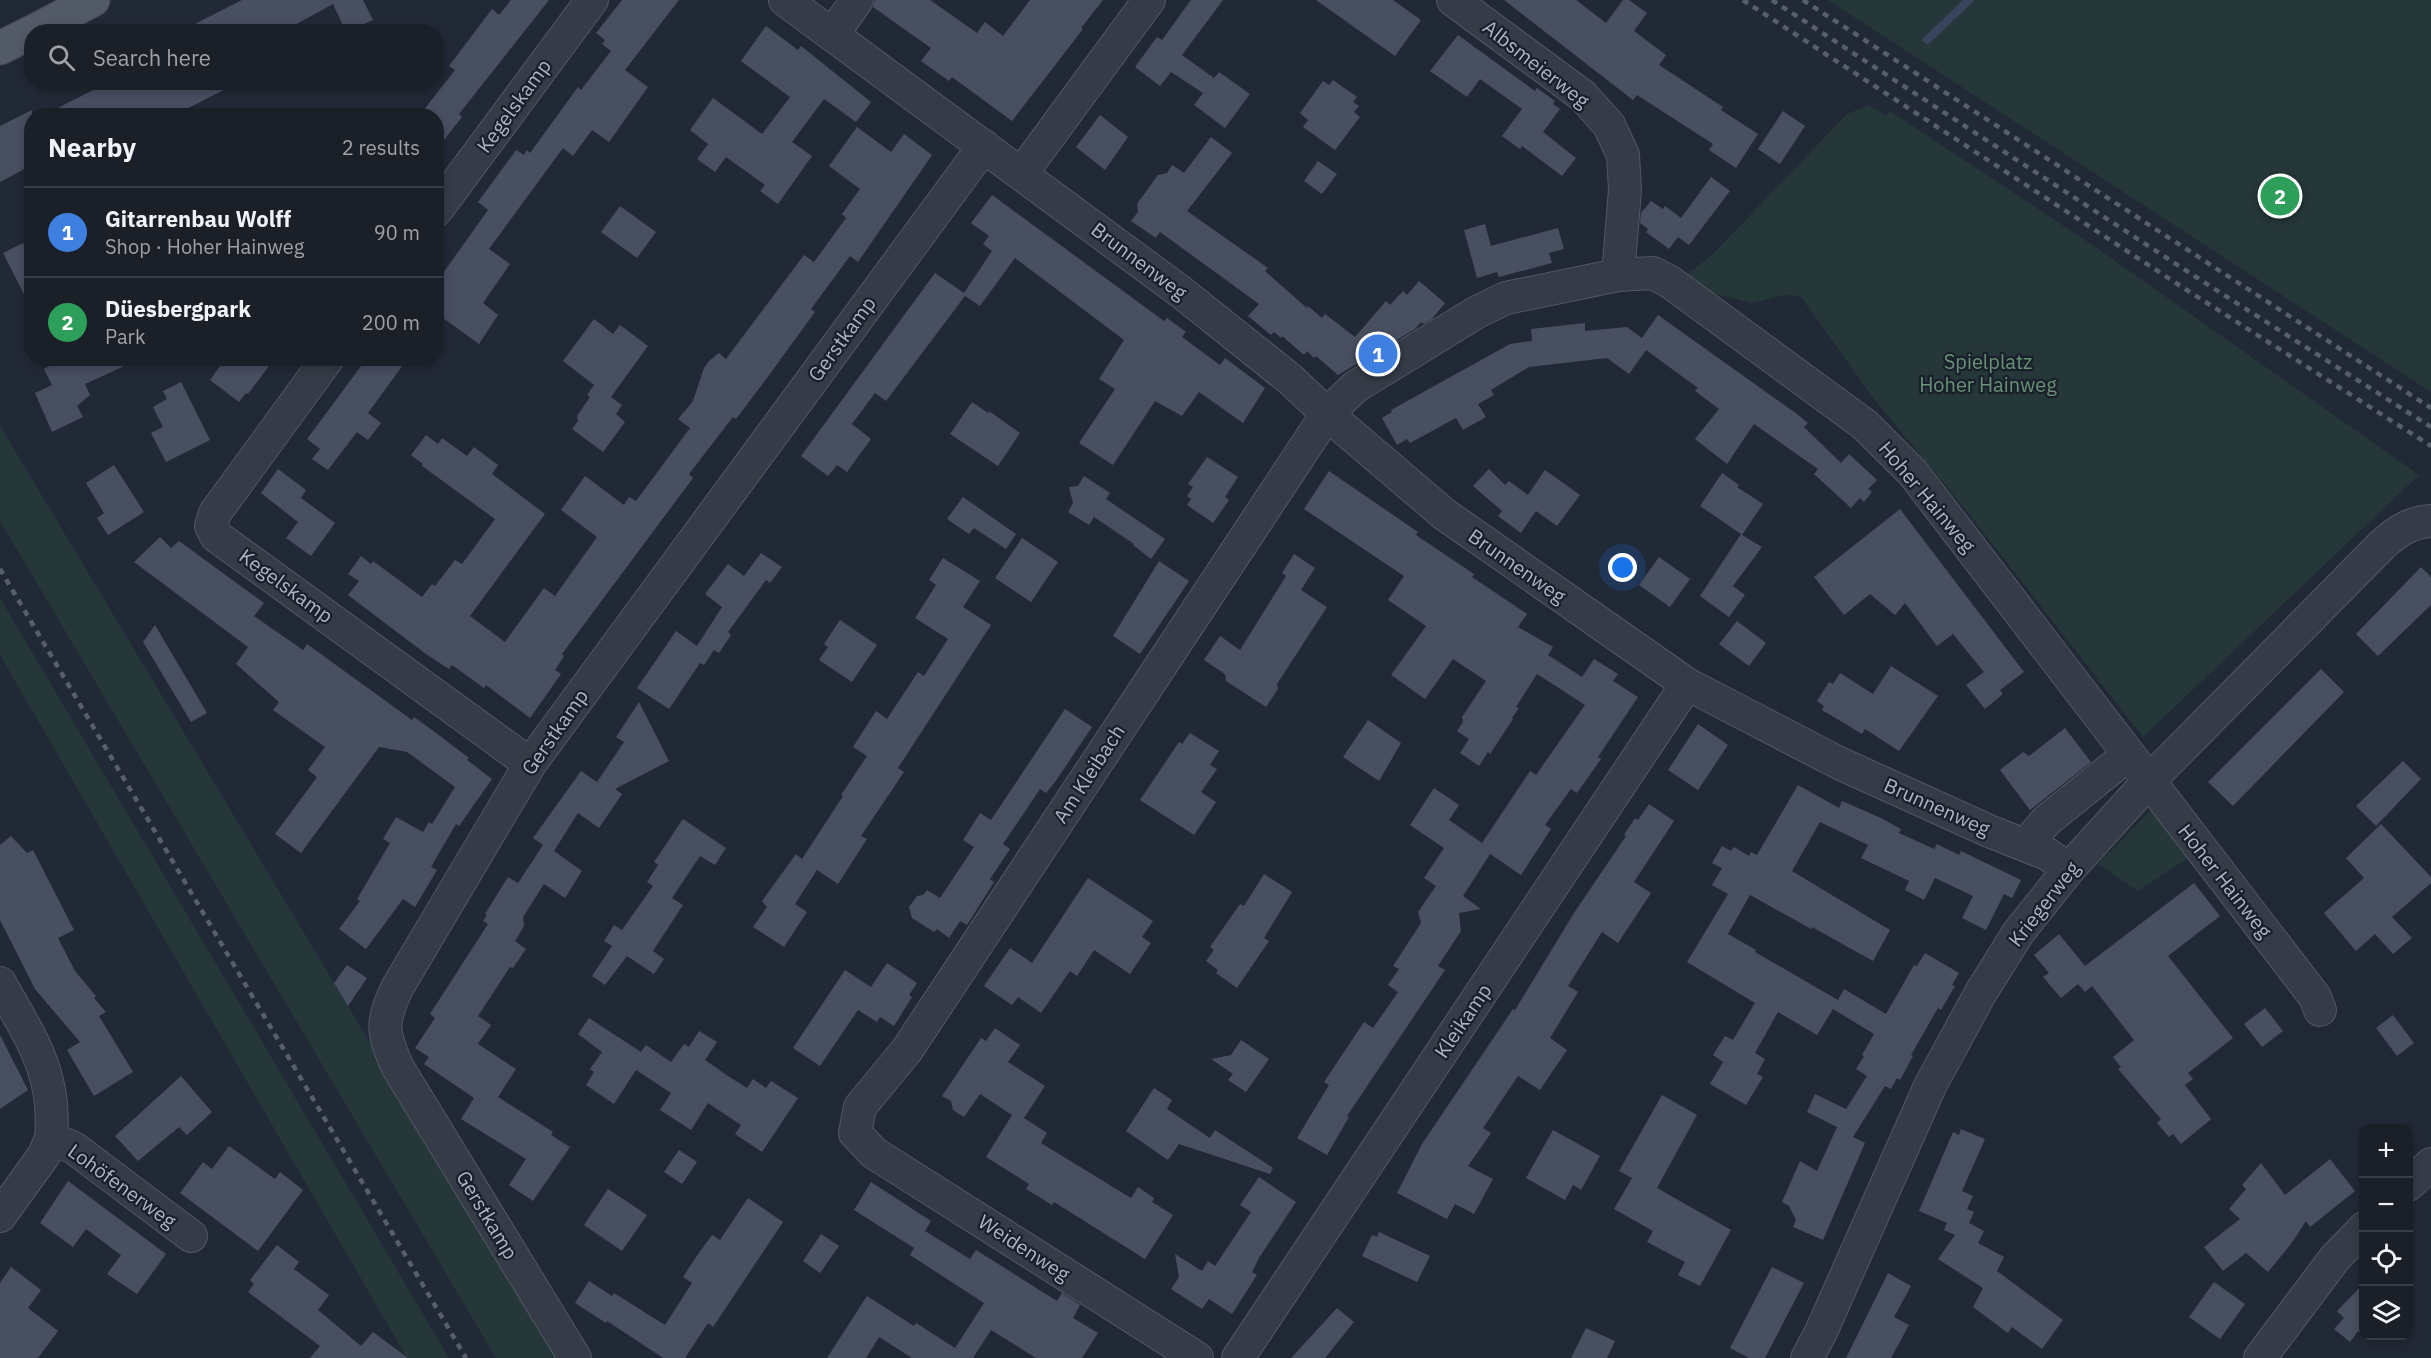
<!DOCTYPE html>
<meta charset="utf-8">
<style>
body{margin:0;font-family:"IBM Plex Sans",sans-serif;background:#232730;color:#f1f3f6}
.controls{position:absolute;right:18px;bottom:18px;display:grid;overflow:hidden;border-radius:12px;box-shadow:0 3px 9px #0003}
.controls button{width:54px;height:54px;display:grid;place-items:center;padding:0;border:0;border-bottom:2px solid #383d45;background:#1a1f28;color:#f1f3f6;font:30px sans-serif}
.you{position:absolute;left:1623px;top:568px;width:21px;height:21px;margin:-15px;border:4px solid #fff;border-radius:50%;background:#1a73e8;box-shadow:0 0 0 9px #1a73e833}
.badge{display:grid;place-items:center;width:39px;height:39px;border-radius:50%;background:#d93025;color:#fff;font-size:20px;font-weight:700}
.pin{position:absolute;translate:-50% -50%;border:3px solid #fff;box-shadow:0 2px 6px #0006}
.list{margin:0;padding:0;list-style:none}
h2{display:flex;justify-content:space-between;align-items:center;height:78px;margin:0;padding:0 24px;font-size:26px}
h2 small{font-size:20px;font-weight:400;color:#9fa2a8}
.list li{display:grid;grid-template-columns:39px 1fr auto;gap:18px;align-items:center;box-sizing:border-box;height:90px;padding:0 24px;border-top:2px solid #383d45}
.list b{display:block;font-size:22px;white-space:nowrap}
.list p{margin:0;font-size:20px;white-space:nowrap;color:#9fa2a8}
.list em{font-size:20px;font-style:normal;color:#9fa2a8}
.icon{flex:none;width:33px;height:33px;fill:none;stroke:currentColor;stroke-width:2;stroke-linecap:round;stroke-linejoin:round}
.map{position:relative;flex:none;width:2431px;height:1358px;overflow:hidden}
.search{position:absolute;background:#1a1f28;box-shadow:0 3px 9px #0003;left:24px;top:24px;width:420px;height:66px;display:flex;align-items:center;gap:15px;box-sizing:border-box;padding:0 21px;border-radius:24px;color:#9fa2a8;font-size:22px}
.panel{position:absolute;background:#1a1f28;box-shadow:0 3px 9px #0003;left:24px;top:108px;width:420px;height:258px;border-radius:24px}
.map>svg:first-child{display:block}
</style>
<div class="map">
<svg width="2431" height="1358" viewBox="0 0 2431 1358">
<rect width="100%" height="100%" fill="#222936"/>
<path fill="#263739" d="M1828,0H2431V392Z
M1869,105L1886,116L1890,111L2091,244L2419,475L2143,737L1965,509L1874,399L1801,297L1785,295L1752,303L1692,288L1685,276L1713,254L1847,114Z
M0,426L559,1358H496L0,521Z
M0,598L449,1358H407L0,655Z
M2152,809L2191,856L2138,891L2098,864Z"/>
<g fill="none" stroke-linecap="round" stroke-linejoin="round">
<path stroke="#38455e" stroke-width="8" d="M1927,40L1969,0"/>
</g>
<path fill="#484f60" d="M242,0H363L373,20L346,32L333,4L282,32H179Z
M511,0H549L459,114L462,117L436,150V116H419L455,70L449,66L492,9L499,15Z
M622,0H679L625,70L648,87L609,142L592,130L573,156L563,148L489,249L510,264L483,303L498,315L479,344L436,313V283L488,210L478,202L516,150L524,155L527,150L530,153L578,87L581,90L611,51L602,44L605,40L596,33Z
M875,0H930L977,33L985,22L1003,36L1030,0H1103L1081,28L1083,29L1012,121L952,77L949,81L921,61L931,48L873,7Z
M1191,0H1223L1182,55L1214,78L1219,72L1250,94L1225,128L1194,105L1203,93L1171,72L1160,86L1135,67L1157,37L1162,40Z
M1316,0H1393L1421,20L1395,56Z
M1504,0H1576L1606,23L1623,0H1629L1647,13L1634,31L1666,55L1659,65L1723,107L1721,110L1758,134L1736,168L1709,150L1713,144L1637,95L1633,100Z
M766,26L798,50L801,46L871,102L856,122L824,99L792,142L812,156L778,204L760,191L765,185L726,157L715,172L697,159L708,144L690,130L713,98L762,134L790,97L741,61Z
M1458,35L1535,91L1537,88L1555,101L1553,104L1560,109L1543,132L1576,158L1562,176L1522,146L1520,149L1502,136L1522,109L1480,79L1467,97L1430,71Z
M1333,80L1357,97L1353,102L1359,106L1354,112L1360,117L1335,150L1303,127L1308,120L1300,113L1323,81L1329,85Z
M109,82H239L173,116H42Z
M32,110V165L0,182V126Z
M1783,111L1805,126L1780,164L1758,149Z
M1100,115L1128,137L1105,170L1076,147Z
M857,127L891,152L904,134L932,155L858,262L850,256L811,309L815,312L761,386L736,419L733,417L689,474L693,478L562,654L564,656L555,670L561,674L530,718L486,685L484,688L452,665L449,669L426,654L348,595L359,581L348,574L361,556L371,564L373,561L422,597L432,584L435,586L455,560L462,564L495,519L422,466L423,464L411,455L426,435L438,444L442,438L467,456L474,447L498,465L492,474L545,514L470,616L505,642L544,588L555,596L597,537L561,510L585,476L624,505L629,497L636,501L690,428L678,419L693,401L704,368L709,361L719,353L726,359L804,255L814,262L846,218L842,214L860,189L829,166Z
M1211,137L1232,153L1187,211L1268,268L1265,271L1307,308L1308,306L1322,318L1325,314L1355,337L1386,301L1390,305L1403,291L1407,295L1419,281L1445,303L1432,319L1424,324L1421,322L1415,329L1338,375L1316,356L1314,358L1307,351L1304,355L1282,336L1281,338L1274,332L1271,335L1248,316L1259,304L1160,232L1156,238L1131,221L1138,212L1137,204L1158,175L1167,173L1172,165L1184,173Z
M1318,161L1337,174L1322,194L1304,181Z
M1711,177L1730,191L1689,245L1678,237L1669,249L1646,232L1648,229L1640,223L1641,213L1651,201L1663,209L1665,206L1681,218Z
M992,195L1164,321L1167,318L1186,332L1182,337L1220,365L1225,358L1265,388L1243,423L1199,392L1182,416L1155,401L1113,465L1079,443L1115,389L1099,379L1124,340L1015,258L980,306L965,296L886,401L875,393L852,424L871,439L847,472L837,465L828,476L801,456L935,273L964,293L992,251L983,244L989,236L971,223Z
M620,206L656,232L637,258L601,232Z
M1485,224L1491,246L1558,228L1564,249L1549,253L1552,263L1499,277L1497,272L1477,278L1464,230Z
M23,243L32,260V310L3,253Z
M1658,315L1797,414L1808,423L1804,427L1841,463L1849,454L1877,480L1868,489L1872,492L1864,502L1860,498L1851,508L1814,474L1818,469L1754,424L1727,464L1695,439L1719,409L1695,391L1698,388L1646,350L1629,374L1607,358L1529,367L1491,390L1494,395L1478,404L1486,417L1463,430L1456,418L1410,443L1407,439L1397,445L1382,418L1392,412L1391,410L1510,344L1532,341L1531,329L1585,323V331L1627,327L1642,338Z
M594,319L613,334L620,325L648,346L611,397L622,405L616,414L625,422L603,452L572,429L578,421L577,416L590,397L587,395L594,385L563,361Z
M50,358H142L85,384L90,395L77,406L83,417L52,432L35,393L52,385L44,369L53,364Z
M226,358H275L248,394L246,393L239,402L210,380Z
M367,358H408L368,413L381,423L368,440L357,432L328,470L312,459L320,449L307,439Z
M181,382L210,440L166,462L151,433L163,427L153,407L167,399L163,391Z
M972,402L988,413L989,411L1020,433L998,466L950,434Z
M1207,457L1238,477L1225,497L1229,500L1213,523L1187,505L1191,499L1187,496L1193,487L1188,484Z
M114,465L144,512L108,535L97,518L104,513L86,483Z
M278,469L306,490L301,498L335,523L311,556L286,538L298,522L261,493Z
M1489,469L1505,485L1509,481L1528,495L1545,470L1580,495L1557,526L1536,511L1521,533L1498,516L1502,511L1473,486Z
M1329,471L1418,532L1416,535L1474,574L1472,577L1527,614L1518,627L1553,647L1548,655L1582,677L1594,659L1618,674L1613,681L1638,697L1598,757L1601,759L1577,793L1571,789L1545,825L1551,829L1521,875L1490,854L1463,896L1481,909L1459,913L1461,931L1438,966L1445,970L1347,1116L1349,1117L1327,1155L1297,1138L1329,1085L1324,1082L1364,1022L1373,1028L1398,992L1388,985L1399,969L1393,966L1421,923L1418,912L1436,886L1424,878L1444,848L1410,825L1434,788L1459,805L1449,820L1482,843L1530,771L1536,775L1585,705L1537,674L1516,707L1519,708L1512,718L1513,719L1490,754L1488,752L1479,766L1460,753L1469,739L1457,731L1463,722L1462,717L1486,681L1453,659L1425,699L1391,675L1426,626L1388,600L1404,576L1304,509Z
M1722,473L1739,485L1737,487L1763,504L1742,535L1762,547L1733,586L1745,595L1729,617L1700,596L1741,534L1700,506Z
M1084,476L1110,493L1106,499L1165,539L1151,559L1133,545L1134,544L1094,517L1089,525L1068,512L1073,503L1069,487L1078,486Z
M963,497L1016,534L1006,549L974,528L969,534L947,519Z
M1900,509L2024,672L2000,690L2003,694L1985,709L1966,685L1984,672L1953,634L1937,646L1905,603L1895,615L1870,594L1844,615L1814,577Z
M160,537L171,548L179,541L264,603L254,616L303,650L307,644L412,720L414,717L432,730L469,758L467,760L492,779L459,826L456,824L431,867L437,870L415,907L403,899L366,949L339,929L360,901L357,899L390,843L383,839L396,817L423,832L429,822L432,824L455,787L407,752L379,747L301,853L275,834L317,777L308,770L325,747L273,710L279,702L236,664L248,647L134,562Z
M1022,538L1058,562L1031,602L995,578Z
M761,553L782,567L770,583L766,580L728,632L731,635L719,653L714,650L704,665L700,663L669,709L637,688L676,631L697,646L722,607L705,594L728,564L744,576Z
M1294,554L1315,568L1301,590L1327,607L1277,684L1278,689L1266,707L1226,681L1225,674L1204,660L1220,636L1240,650L1286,576L1282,573Z
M1659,557L1690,579L1670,607L1639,585Z
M943,558L980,581L963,607L991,625L898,768L904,772L861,836L867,839L838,884L817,870L795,904L807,912L784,947L753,927L767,907L762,901L796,854L802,859L843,796L841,795L867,756L853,747L876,711L887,719L918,672L924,676L948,639L915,618L936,585L929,580Z
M1159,561L1189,581L1140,654L1113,636Z
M2421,567L2431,577V605L2378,656L2356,634Z
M840,620L877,645L852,682L819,660L828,647L824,644Z
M1737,621L1766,643L1749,666L1719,644Z
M155,625L207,713L191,722L143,642Z
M1891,666L1938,696L1899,751L1865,729L1862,734L1822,710L1824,706L1817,701L1829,682L1833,684L1840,673L1873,694Z
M2321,669L2344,692L2233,806L2208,782Z
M639,702L669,761L615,789L622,794L599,828L578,813L554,851L582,871L565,898L544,884L523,917L524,926L515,941L526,949L513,968L510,967L478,1016L491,1025L478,1044L516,1069L498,1097L553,1132L551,1135L570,1147L533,1201L509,1185L526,1159L461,1119L474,1098L424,1064L429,1057L415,1048L435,1018L430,1014L488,924L483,921L487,915L485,914L508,877L518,883L543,845L533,838L581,771L597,782L624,742L616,737Z
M1065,709L1092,727L1055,782L1046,793L1040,789L1003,844L1010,849L990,879L994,882L967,925L960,921L949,938L937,929L934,932L912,918L909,907L917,896L923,895L927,890L940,898L974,847L963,840L980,813L991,820Z
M1368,720L1401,743L1379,781L1343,757Z
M1698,724L1728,745L1698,790L1668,770Z
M2065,728L2091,762L2030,810L2000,770L2023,752L2029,756Z
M1190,733L1219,751L1210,765L1217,769L1201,792L1216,802L1194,835L1140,800L1179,742L1182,744Z
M2403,761L2421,779L2376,826L2356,806Z
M1798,785L1839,808L1842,801L1881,818L1901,829L1899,833L1934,849L1937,844L1959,855L1961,851L2021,880L2012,898L2004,894L1986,930L1962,918L1973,896L1935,878L1924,900L1905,890L1909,881L1861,858L1868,845L1820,822L1792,871L1890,930L1873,961L1812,927L1811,929L1750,895L1728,934L1756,950L1755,952L1838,1000L1844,989L1886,1014L1914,965L1917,966L1925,953L1959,973L1952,985L1955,986L1941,1010L1938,1008L1911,1055L1913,1056L1900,1080L1897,1078L1891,1089L1885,1086L1853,1137L1865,1143L1823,1240L1793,1227L1796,1220L1789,1206L1782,1202L1800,1161L1817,1171L1837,1127L1807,1112L1815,1094L1846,1109L1867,1076L1856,1069L1864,1056L1862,1055L1874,1034L1833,1009L1817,1035L1778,1012L1755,1053L1765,1059L1757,1074L1763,1077L1746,1105L1710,1084L1723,1062L1713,1055L1725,1036L1733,1040L1755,1003L1687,962L1728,894L1712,885L1722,868L1712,863L1722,846L1731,851L1734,847L1749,856L1751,852L1757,855Z
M1649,804L1674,821L1634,882L1651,893L1618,943L1602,932L1568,986L1578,992L1550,1038L1567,1050L1540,1090L1518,1076L1483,1128L1491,1133L1468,1166L1493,1179L1474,1214L1455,1204L1447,1219L1397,1193L1422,1144L1513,1009L1515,1010L1574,913L1626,836L1624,835L1635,818L1638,820Z
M683,819L726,848L715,865L700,856L672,898L683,905L653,951L664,959L654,974L627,956L605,985L592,976L612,946L604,941L614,925L622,930L653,886L647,882L658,865L654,862Z
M2381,824L2431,877V883L2392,917L2412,938L2393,954L2375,934L2356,951L2324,913L2364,878L2346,858Z
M11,836L27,853L33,850L74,930L58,938L75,971L96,996L94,998L106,1012L99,1016L133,1072L94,1096L67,1050L80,1042L35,989L0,920V845Z
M1264,874L1292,892L1264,938L1269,941L1237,988L1216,973L1218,970L1206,961L1214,950L1210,947L1240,904L1244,906Z
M1088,878L1153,921L1142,937L1151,943L1130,974L1094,950L1077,976L1070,971L1041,1013L1018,997L1012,1005L984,986L1010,948L1032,963Z
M2194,883L2220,916L2168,956L2233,1038L2188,1073L2193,1079L2185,1085L2211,1119L2181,1144L2173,1134L2169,1137L2157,1123L2161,1119L2118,1069L2121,1067L2113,1057L2134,1040L2092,986L2085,992L2078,984L2061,998L2043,977L2049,973L2034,955L2059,934L2085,966Z
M887,963L917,983L909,995L912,997L894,1026L880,1017L877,1022L858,1010L820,1066L793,1048L845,970L871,987Z
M347,965L367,978L348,1006L334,983Z
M2265,1008L2283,1031L2262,1047L2244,1024Z
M2393,1015L2414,1043L2397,1056L2376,1028Z
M589,1018L641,1052L646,1045L671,1062L684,1044L689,1047L699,1031L717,1042L705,1060L728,1076L747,1088L753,1079L766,1088L771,1081L798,1098L762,1152L735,1134L741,1125L708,1103L691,1130L660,1110L671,1093L636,1070L614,1104L586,1085L594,1072L590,1069L602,1052L578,1034Z
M995,1028L1020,1045L1008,1062L1045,1086L1024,1118L1047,1133L1041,1143L1131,1198L1138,1187L1154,1198L1152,1202L1173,1215L1145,1259L1054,1202L1052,1205L1026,1189L1029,1184L986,1157L1012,1115L980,1094L964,1117L953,1110L951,1101L942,1096L981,1038L986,1041Z
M0,1035L28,1090L0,1109Z
M1241,1040L1269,1059L1246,1092L1228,1080L1233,1074L1211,1059L1231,1055Z
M181,1076L212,1112L187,1135L179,1127L138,1161L115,1136Z
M1154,1088L1172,1100L1167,1109L1210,1138L1215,1130L1273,1168L1270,1174L1179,1144L1168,1160L1126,1131Z
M1662,1095L1697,1115L1657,1188L1731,1230L1700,1286L1678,1275L1685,1262L1647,1242L1653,1231L1614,1209L1632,1178L1619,1171Z
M1961,1129L1985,1139L1962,1191L1973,1196L1967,1209L1974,1212L1969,1223L1984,1231L1978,1243L2004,1257L1997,1271L2063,1320L2042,1349L2012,1327L2008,1333L1973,1307L1983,1288L1938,1259L1955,1235L1944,1230L1947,1223L1919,1211L1953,1132L1959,1135Z
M1553,1130L1600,1156L1581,1190L1573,1185L1565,1200L1526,1178Z
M229,1146L275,1179L280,1172L303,1190L258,1251L180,1193L203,1162L212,1169Z
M679,1150L697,1162L682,1184L664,1172Z
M2330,1159L2355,1191L2310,1227L2306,1221L2291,1244L2268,1272L2246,1253L2223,1271L2204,1247L2240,1219L2229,1209L2246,1189L2242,1185L2261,1163L2285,1195Z
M1259,1177L1296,1202L1259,1258L1252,1272L1257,1275L1232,1314L1209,1299L1202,1309L1171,1289L1179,1277L1175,1254L1202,1271L1208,1261L1215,1266L1251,1212L1240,1205Z
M68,1181L166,1254L137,1294L107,1274L121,1255L86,1229L73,1247L40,1223Z
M871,1182L931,1221L925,1231L970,1259L976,1250L1057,1301L1062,1293L1080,1305L1073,1318L1098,1333L1082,1358H1036L991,1330L973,1358H912L879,1337L866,1358H827L867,1296L914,1326L916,1323L955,1348L984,1303L910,1255L914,1248L854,1210Z
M608,1189L647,1215L622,1251L584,1225Z
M748,1198L783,1222L713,1327L708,1323L685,1358H663L607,1321L606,1323L575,1303L589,1281L612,1296L614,1293L665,1325L692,1283L683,1277L696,1257L712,1235L720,1240Z
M1379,1232L1430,1256L1417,1282L1362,1256L1372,1235L1377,1237Z
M821,1234L839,1246L820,1273L803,1261Z
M277,1245L299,1262L294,1269L329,1295L318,1310L361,1346L373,1332L408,1358H310L320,1346L248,1292L254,1284L250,1280Z
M11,1267L41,1290L28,1308L58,1331L38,1358H0V1283Z
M1772,1267L1804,1283L1765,1358H1749L1730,1348Z
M1888,1273L1911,1286L1894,1317L1909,1325L1891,1358H1846Z
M2214,1282L2245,1304L2220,1339L2189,1317Z
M2364,1283V1336L2358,1331L2350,1342L2334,1329L2344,1318L2337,1311Z
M1337,1308L1354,1322L1325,1358H1291Z
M1586,1328L1615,1341L1607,1358H1571Z"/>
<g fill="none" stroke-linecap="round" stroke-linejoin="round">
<g stroke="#525864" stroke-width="34">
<path id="minor" d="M785,0L1181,292L1290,379L1327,414L1444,514L1687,684L1839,763L1989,831L2047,854L2069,869
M1453,0L1583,96L1609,125L1623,155L1625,190L1618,275
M832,35L857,0
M1022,173L1149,0
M436,211L592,0
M328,358L215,513L211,526L216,536L530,764
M2026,845L2046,821L2128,755
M0,983C30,1037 57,1073 51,1138L74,1148L191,1236
M2408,1185L2431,1164
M0,1216L44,1155L51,1138
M575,1358L397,1066C382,1031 381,1023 397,988L530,764L984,146
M1197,1358L874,1153L855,1133L860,1107L907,1050L1327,414L1355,387L1477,312L1506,298L1618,275L1653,273L1670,282L1865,425L1913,473L2315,997L2320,1010
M1238,1358L1687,684
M1807,1358L1821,1332L1930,1086L1980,994L2018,933L2069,869L2148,782L2384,543C2399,530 2412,522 2431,521
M2260,1358L2335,1258L2364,1228"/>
</g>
<g stroke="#3e4450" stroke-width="35">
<path id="major" d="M32,32L93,0
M0,48L32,32"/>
</g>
<use href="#minor" stroke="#353b47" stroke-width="32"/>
<use href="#major" stroke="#535a67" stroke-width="33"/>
<path stroke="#575f6d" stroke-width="4.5" stroke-dasharray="6 6" stroke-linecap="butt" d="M1743,0L2179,285L2431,446
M1772,0L2199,279L2431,427
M1803,0L2431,408
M0,569L466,1358"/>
</g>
<g text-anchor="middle" stroke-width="4.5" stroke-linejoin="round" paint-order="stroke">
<g font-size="20" fill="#afb5c3" stroke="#1a202b">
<text transform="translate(1536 64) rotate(38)" y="7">Albsmeierweg</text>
<text transform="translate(514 106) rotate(-54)" y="7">Kegelskamp</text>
<text transform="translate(1139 261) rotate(37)" y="7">Brunnenweg</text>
<text transform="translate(842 339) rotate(-54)" y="7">Gerstkamp</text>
<text transform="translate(1927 497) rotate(50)" y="7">Hoher Hainweg</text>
<text transform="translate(1517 566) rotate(35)" y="7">Brunnenweg</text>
<text transform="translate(286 586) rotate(36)" y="7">Kegelskamp</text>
<text transform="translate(555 732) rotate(-55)" y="7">Gerstkamp</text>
<text transform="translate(1089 774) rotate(-57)" y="7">Am Kleibach</text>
<text transform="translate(1937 807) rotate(24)" y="7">Brunnenweg</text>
<text transform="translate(2225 881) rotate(52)" y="7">Hoher Hainweg</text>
<text transform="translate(2044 904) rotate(-52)" y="7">Kriegerweg</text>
<text transform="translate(1463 1021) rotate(-56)" y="7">Kleikamp</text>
<text transform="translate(122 1186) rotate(36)" y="7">Lohöfenerweg</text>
<text transform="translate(487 1215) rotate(59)" y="7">Gerstkamp</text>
<text transform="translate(1024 1248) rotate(33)" y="7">Weidenweg</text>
</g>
<g font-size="20" fill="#689275" stroke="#1a202b">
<text x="1988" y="369">Spielplatz<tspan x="1988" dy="23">Hoher Hainweg</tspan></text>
</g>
</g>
</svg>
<div class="controls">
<button>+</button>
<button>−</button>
<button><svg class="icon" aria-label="locate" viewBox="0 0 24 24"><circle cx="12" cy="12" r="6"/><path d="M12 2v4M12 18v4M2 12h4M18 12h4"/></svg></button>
<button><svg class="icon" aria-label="layers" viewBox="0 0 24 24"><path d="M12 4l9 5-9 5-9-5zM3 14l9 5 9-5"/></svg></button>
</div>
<div class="you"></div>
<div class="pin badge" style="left:1378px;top:354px;background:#3f7fe0">1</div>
<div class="pin badge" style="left:2280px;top:196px;background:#2e9e5b">2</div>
<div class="search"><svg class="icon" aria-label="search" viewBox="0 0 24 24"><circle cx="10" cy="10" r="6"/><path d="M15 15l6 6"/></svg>Search here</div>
<section class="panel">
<h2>Nearby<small>2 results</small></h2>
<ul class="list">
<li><span class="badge" style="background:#3f7fe0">1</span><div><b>Gitarrenbau Wolff</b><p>Shop · Hoher Hainweg</p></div><em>90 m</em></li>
<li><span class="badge" style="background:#2e9e5b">2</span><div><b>Düesbergpark</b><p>Park</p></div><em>200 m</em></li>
</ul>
</section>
</div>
